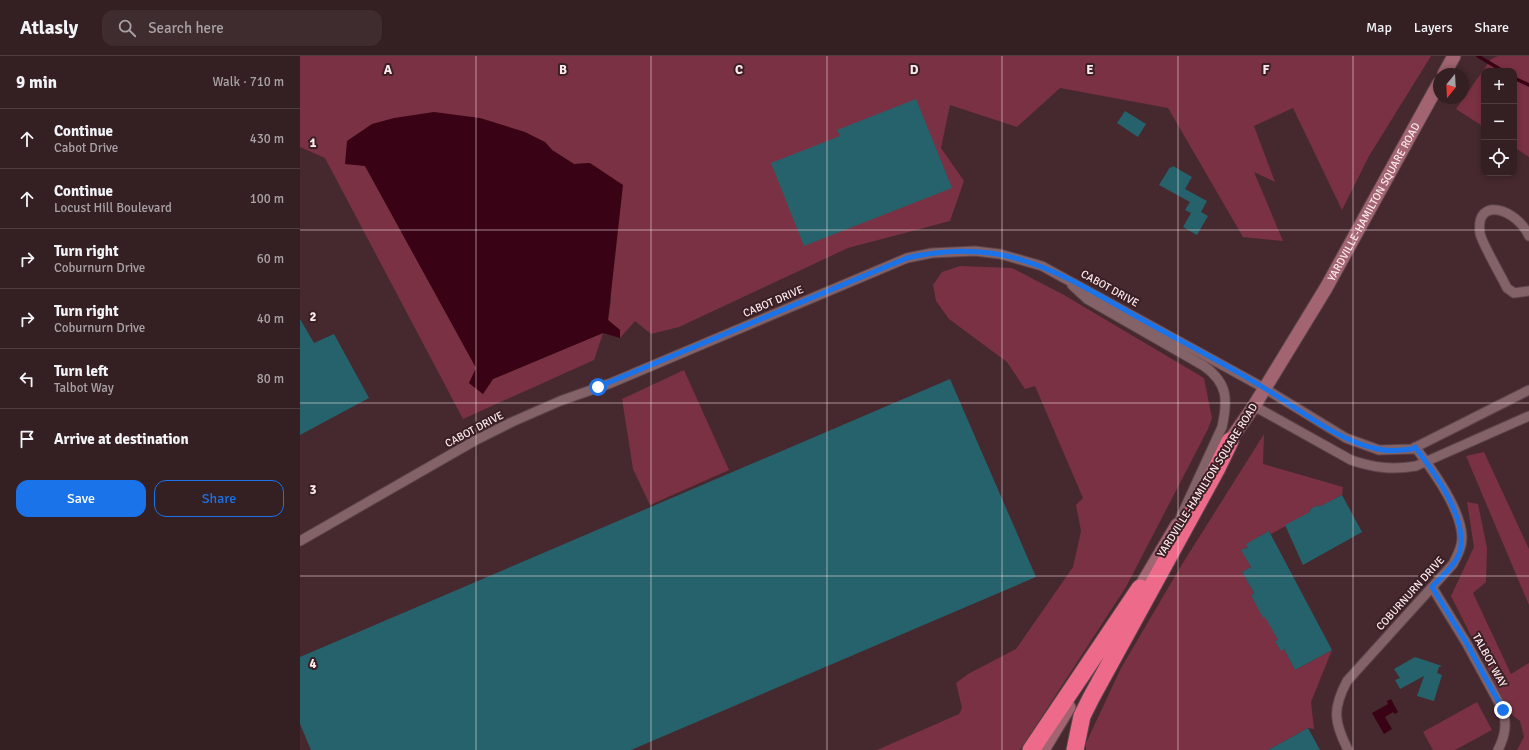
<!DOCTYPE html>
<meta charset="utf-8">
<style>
body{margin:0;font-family:Signika,sans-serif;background:#3f2c2f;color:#f1f3f6}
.controls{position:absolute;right:12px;top:12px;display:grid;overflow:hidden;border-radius:8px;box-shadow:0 2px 6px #0003}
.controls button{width:36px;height:36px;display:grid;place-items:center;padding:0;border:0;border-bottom:1px solid #4e3d40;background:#341f22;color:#f1f3f6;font:20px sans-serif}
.compass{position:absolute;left:1133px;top:12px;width:36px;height:36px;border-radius:50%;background:#341f22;box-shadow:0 2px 6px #0003;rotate:198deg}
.stop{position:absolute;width:12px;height:12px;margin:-9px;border:3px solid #1a73e8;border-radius:50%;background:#fff}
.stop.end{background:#1a73e8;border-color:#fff;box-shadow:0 1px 4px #0008}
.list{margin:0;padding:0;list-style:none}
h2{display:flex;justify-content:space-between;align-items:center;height:52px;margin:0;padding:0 16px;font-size:17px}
h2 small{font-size:13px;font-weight:400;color:#a9a2a5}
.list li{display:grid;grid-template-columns:26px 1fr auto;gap:12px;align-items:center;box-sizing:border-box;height:60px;padding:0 16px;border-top:1px solid #4e3d40}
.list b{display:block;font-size:15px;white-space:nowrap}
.list p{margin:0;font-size:13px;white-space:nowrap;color:#a9a2a5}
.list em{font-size:13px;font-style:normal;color:#a9a2a5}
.actions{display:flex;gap:8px;padding:12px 16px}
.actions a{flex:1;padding:9px 0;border:1px solid #1a73e8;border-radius:12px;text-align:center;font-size:14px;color:#1a73e8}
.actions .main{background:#1a73e8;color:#fff}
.icon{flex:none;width:22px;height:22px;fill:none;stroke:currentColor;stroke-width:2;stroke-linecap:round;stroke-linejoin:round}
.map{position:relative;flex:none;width:1229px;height:694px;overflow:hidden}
header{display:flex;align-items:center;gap:24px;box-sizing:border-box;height:56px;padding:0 20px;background:#341f22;border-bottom:1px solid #4e3d40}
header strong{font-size:19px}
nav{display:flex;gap:22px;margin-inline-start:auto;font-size:14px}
.search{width:280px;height:36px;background:#3f2c2f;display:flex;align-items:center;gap:10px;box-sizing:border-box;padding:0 14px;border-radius:12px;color:#a9a2a5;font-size:15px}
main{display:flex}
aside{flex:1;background:#341f22}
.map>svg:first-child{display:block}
</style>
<header>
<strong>Atlasly</strong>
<div class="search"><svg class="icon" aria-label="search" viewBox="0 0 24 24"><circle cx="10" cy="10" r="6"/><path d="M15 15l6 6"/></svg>Search here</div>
<nav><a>Map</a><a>Layers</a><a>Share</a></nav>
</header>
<main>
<aside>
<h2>9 min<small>Walk · 710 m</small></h2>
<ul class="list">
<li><svg class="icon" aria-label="ahead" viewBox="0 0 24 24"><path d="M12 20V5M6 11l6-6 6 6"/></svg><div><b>Continue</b><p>Cabot Drive</p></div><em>430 m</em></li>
<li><svg class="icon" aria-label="ahead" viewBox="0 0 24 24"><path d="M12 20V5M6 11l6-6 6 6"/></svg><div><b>Continue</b><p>Locust Hill Boulevard</p></div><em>100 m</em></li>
<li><svg class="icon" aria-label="right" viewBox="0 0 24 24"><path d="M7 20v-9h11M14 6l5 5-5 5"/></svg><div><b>Turn right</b><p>Coburnurn Drive</p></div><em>60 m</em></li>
<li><svg class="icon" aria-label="right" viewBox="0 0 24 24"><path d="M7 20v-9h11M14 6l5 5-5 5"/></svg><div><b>Turn right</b><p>Coburnurn Drive</p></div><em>40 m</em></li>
<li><svg class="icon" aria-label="left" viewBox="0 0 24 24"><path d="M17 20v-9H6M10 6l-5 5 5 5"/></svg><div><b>Turn left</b><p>Talbot Way</p></div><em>80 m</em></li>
<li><svg class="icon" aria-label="arrive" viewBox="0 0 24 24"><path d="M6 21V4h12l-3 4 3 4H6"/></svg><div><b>Arrive at destination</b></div></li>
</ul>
<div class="actions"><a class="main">Save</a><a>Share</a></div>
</aside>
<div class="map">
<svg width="1229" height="694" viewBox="0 0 1229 694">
<rect width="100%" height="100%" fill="#45292e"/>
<path fill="#7a3143" d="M0,0H1131L1069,100L1042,154L993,52L954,70L975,126L954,116L983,185L943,181L868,52L760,32L717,71L650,49L641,92L664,125L650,165L548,192L379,271L351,278L335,265L320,282V274L308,264L311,245L290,107L274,108L252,94L245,86L45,107L65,110L177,312L169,327L183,338L193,323L303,277L294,304L163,363L25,102L0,91Z
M1198,0H1229V101L1214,91V15H1184V71L1156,53L1191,3Z
M660,210L712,212L764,239L904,322L912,362L908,373L826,531L720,694H577L659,658L662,652L656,627L668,618L716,593L773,511L781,475L776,449L783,442L735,330L725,333L707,306L649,263L636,245L633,229L642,216Z
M384,314L429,414L350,449L333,413L322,343Z
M964,378L963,408L1043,431L1042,439L1019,452L1018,449L1009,454L1010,457L971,478L969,475L960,480L962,483L942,494L951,511L942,516L954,537L951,539L966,560L978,583L976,585L981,594L984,593L995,614L1032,594L1011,646L1014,673L1008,672L968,694H786V687L821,612L881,510Z
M1184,396L1229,493V549L1166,400Z
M1167,446L1178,448L1187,492L1186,526L1173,537L1211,618L1229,607V694H1217L1224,681L1220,665L1210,657L1151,540L1174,491Z
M1177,646L1192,674L1155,694H1133L1123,676Z"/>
<path fill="#390315" d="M134,56L180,62L225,76L245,86L252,94L274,108L290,107L323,129L308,264L320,274V282L303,277L193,323L183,338L169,327L176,312L65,110L45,108L47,85L72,68L94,62Z
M1091,643L1098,656L1095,658L1093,656L1085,661L1092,673L1084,678L1072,657L1088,648L1087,645Z"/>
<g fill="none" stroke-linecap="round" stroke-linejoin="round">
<path stroke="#390315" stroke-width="3.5" d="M1178,0L1203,15
M1214,22L1229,29"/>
</g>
<path fill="#26626b" d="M616,43L652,132L504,190L471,107L540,80L537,74Z
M825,55L846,68L838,81L817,67Z
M873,110L892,121L885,133L907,145L901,156L908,160L897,179L883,171L891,157L885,154L890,146L859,129L870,111L871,112Z
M0,263L14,287L34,278L69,342L0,379Z
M650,323L736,521L331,694H11L0,668V601Z
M1042,439L1062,476L1003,509L985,469L1010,456L1009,454L1018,449L1019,451Z
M969,475L1032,594L995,614L984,593L981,595L975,585L978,584L965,561L963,562L951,539L954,537L942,516L951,511L941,494L948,491L946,488Z
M1115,601L1142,610L1139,611L1137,617L1142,619L1134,645L1117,640L1124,620L1100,633L1095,624L1100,622L1094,613Z
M1008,672L1020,694H968L999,677Z"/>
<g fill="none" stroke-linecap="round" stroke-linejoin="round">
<g stroke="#5d454a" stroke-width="11">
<path id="street" d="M1229,180C1217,153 1175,139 1180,177C1181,186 1202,221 1207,232L1214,237L1229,235
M772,229L787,243L904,310C928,327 928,344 922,371L878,467
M954,350L1051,404C1074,412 1093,414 1116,410L1229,360
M0,485L176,384L212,366L260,345L311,327L607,202L632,197L675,195L700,198L742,210L964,332L1046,382L1079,394L1112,393L1229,334
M1132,531L1167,588L1203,654C1207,669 1205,680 1198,694
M1048,694C1034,666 1032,653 1047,625L1153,508C1157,500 1162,492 1162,482C1162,454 1132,413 1115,391"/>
</g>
<g stroke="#5d454a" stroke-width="15">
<g id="secondary">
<path d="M1144,18L1154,0"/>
<path id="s1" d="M924,393L954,350L1026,232L1139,27"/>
<path d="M835,540L877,469"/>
<path d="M743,694L769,651"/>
</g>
</g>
<g stroke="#5d454a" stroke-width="19">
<path id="highway" d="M731,694L840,532
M775,694L782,660L791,642L916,414L930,385"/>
</g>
<use href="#street" stroke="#836268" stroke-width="9"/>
<use href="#secondary" stroke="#a36472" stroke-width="13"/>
<use href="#highway" stroke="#ee6a8b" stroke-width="17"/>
</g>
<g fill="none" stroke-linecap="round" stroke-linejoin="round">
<path stroke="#1a73e8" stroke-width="5" d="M298,331L607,202C710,178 765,221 850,268C890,290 931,311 969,335C1002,355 1040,386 1078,393C1089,396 1101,394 1112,393L1115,391C1134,416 1168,462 1160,495C1156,509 1141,521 1132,531L1167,588L1203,654"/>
</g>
<path fill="none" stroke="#fdeaed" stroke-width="1" stroke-opacity="0.55" d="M176,0V694M351,0V694M527,0V694M702,0V694M878,0V694M1053,0V694M0,174H1229M0,347H1229M0,520H1229"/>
<g text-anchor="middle" stroke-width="4" stroke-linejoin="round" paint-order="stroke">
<g font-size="11" fill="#fdeaed" stroke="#3a1f25">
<text dy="4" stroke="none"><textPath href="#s1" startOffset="289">YARDVILLE-HAMILTON SQUARE ROAD</textPath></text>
<text transform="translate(810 232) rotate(29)" y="4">CABOT DRIVE</text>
<text transform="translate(473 245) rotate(-23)" y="4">CABOT DRIVE</text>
<text transform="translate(174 373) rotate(-28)" y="4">CABOT DRIVE</text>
<text transform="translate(907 424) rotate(-58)" y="4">YARDVILLE-HAMILTON SQUARE ROAD</text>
<text transform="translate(1110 537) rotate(-48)" y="4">COBURNURN DRIVE</text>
<text transform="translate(1190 604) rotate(61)" y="4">TALBOT WAY</text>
</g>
</g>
<g font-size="13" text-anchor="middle" font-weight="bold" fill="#fdeaed" stroke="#3a1f25" stroke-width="4" stroke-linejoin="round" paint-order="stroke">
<text x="88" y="18">A</text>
<text x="263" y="18">B</text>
<text x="439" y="18">C</text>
<text x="614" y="18">D</text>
<text x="790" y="18">E</text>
<text x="966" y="18">F</text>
<text x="13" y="91">1</text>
<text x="13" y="265">2</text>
<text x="13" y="438">3</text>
<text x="13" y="612">4</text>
</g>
</svg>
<div class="controls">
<button>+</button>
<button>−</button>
<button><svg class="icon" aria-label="locate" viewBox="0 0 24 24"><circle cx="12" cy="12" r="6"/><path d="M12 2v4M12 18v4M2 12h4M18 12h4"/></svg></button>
</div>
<svg class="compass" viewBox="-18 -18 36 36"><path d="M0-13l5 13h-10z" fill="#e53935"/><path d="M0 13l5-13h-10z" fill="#a9a2a5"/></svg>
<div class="stop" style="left:298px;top:331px"></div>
<div class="stop end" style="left:1203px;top:654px"></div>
</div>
</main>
